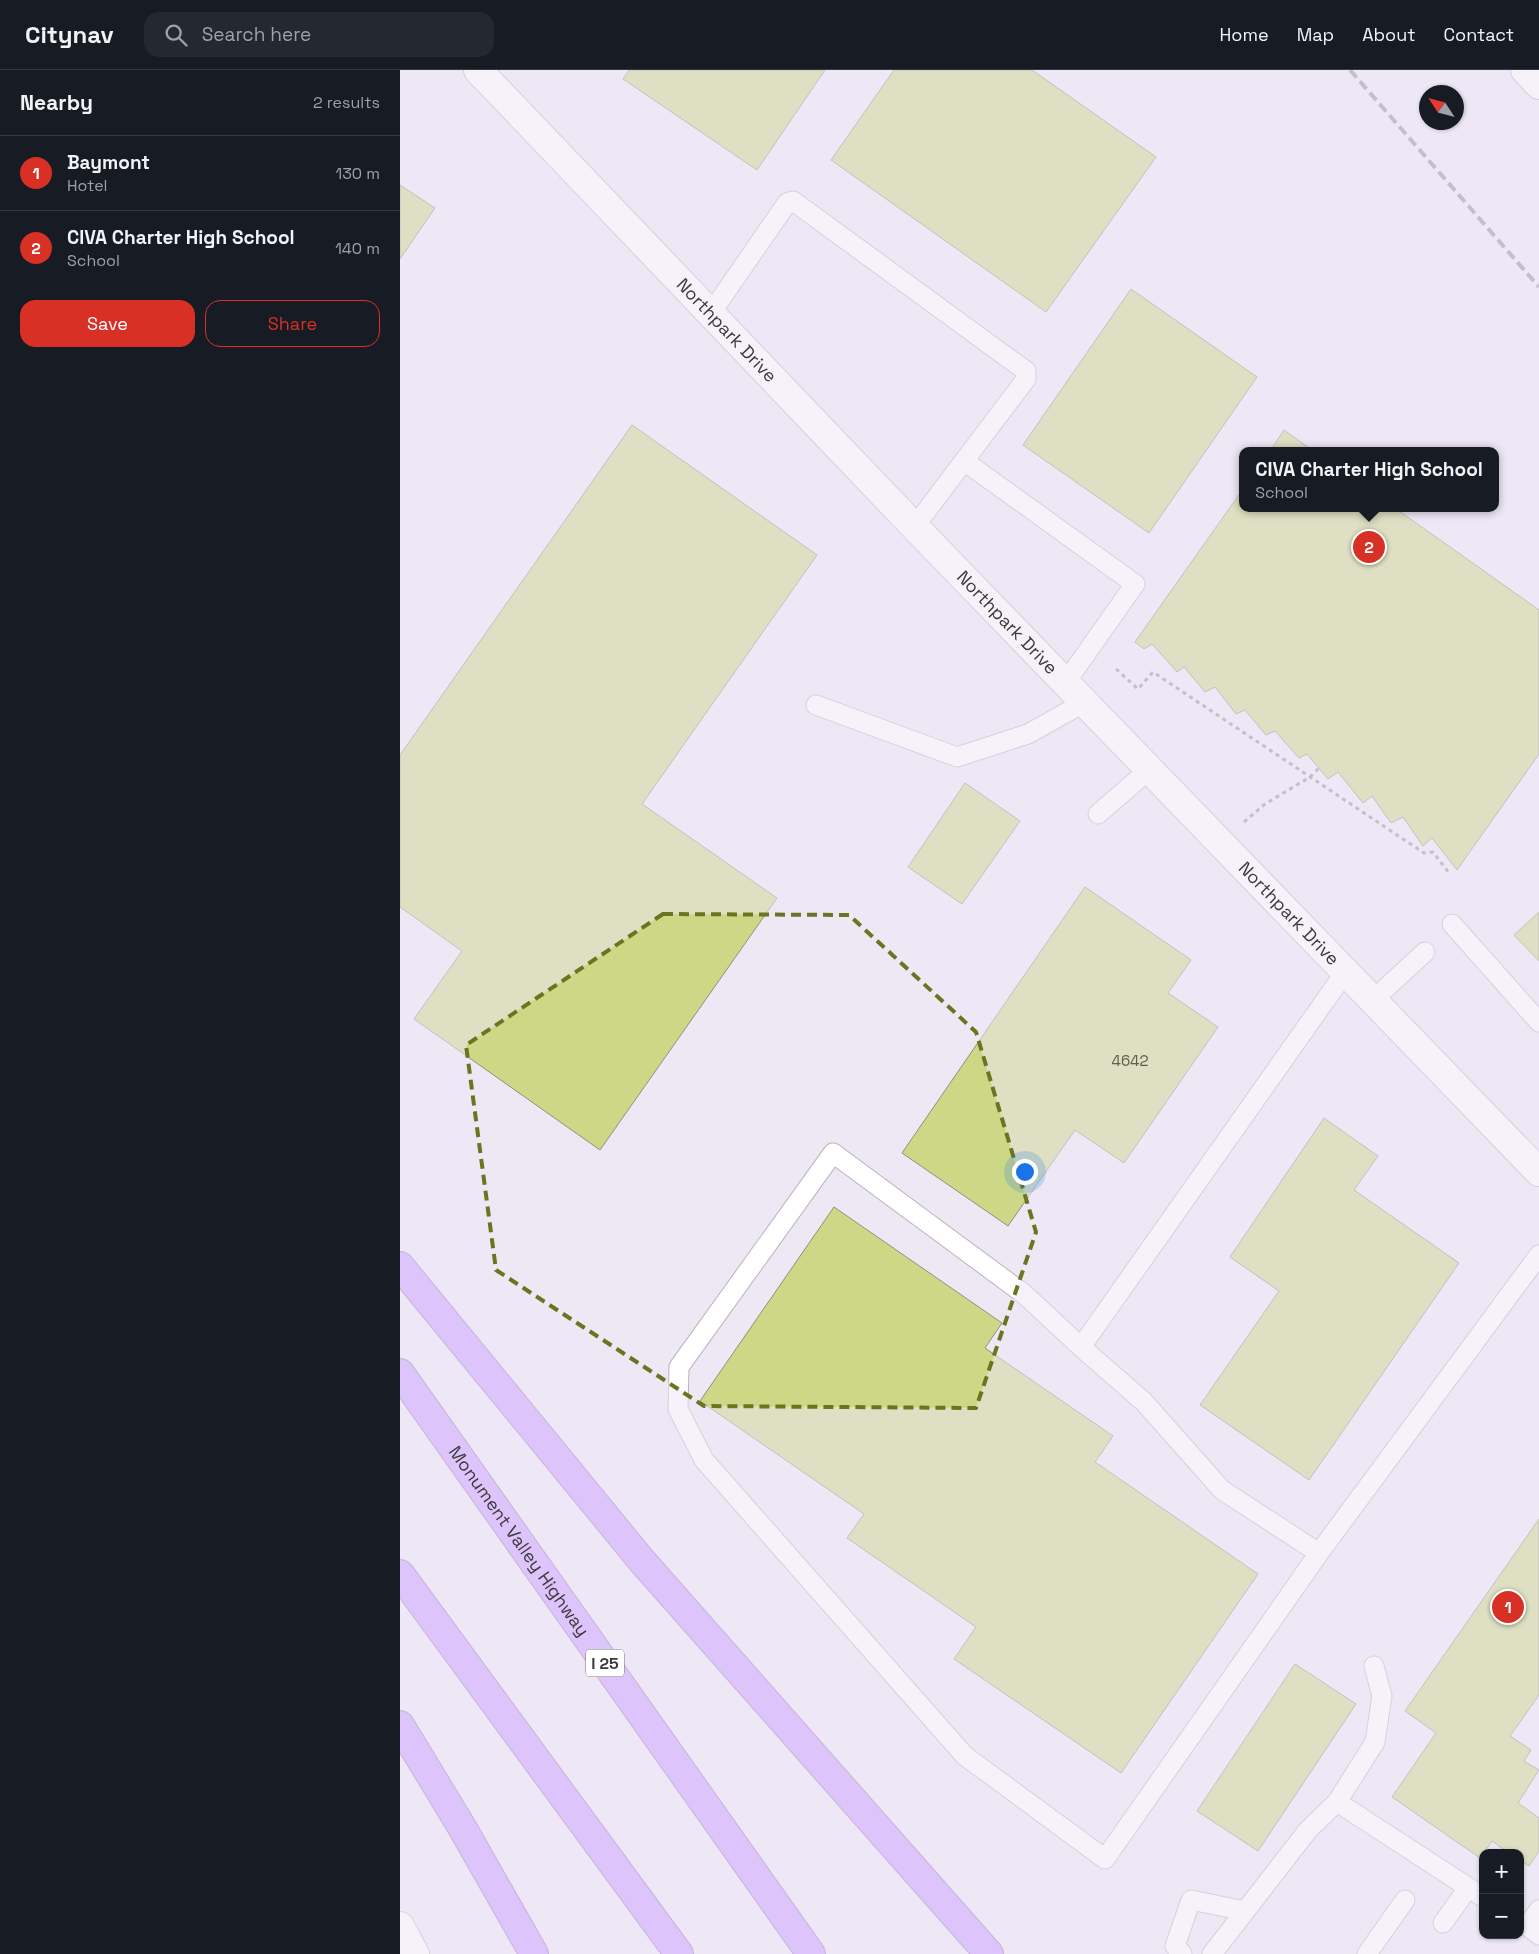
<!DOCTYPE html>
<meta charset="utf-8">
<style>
body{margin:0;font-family:"Space Grotesk",sans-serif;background:#242831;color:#f1f3f6}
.controls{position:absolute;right:15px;bottom:15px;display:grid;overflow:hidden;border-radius:10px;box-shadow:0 1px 4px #0004}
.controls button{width:45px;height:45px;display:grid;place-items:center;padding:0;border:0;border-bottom:1px solid #363941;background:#171b24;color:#f1f3f6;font:25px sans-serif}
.compass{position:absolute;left:1019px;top:15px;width:45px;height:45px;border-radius:50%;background:#171b24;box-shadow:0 1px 4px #0004;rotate:306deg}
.you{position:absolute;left:624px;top:1101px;width:18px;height:18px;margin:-12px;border:4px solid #fff;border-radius:50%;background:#1a73e8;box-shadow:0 0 0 8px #1a73e833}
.badge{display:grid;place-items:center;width:32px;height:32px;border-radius:50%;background:#d93025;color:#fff;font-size:16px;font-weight:700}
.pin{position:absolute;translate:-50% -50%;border:2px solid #fff;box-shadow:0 1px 5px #0006}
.popup{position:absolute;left:839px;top:377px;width:260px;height:65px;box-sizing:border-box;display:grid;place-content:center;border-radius:10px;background:#171b24;filter:drop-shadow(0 1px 4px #0005);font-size:16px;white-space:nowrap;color:#9ea1a6}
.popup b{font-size:19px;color:#f1f3f6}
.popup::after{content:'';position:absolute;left:50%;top:100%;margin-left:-10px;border:10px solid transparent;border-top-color:#171b24}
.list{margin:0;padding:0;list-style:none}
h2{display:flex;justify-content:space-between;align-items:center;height:65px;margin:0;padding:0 20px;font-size:21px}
h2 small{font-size:16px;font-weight:400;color:#9ea1a6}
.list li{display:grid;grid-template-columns:32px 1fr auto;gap:15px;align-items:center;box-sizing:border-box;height:75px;padding:0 20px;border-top:1px solid #363941}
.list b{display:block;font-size:19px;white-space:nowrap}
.list p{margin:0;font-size:16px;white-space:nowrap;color:#9ea1a6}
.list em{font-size:16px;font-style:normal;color:#9ea1a6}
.actions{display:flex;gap:10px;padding:15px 20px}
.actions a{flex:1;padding:11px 0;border:1px solid #d93025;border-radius:15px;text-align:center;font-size:18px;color:#d93025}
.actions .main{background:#d93025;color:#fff}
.icon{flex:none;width:28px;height:28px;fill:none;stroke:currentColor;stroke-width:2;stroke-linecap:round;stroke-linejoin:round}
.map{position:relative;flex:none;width:1139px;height:1884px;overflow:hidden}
header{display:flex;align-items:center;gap:30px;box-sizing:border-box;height:70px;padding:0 25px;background:#171b24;border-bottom:1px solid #363941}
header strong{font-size:24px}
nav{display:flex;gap:28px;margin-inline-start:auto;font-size:18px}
.search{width:350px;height:45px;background:#242831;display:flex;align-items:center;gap:12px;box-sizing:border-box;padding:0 18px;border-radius:15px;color:#9ea1a6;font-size:19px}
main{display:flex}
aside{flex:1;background:#171b24}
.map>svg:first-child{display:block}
</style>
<header>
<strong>Citynav</strong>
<div class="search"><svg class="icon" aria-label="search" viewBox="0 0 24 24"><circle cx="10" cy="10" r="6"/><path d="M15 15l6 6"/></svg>Search here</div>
<nav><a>Home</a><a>Map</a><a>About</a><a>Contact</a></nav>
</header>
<main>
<aside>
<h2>Nearby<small>2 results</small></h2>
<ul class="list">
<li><span class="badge">1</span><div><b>Baymont</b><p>Hotel</p></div><em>130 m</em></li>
<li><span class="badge">2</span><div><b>CIVA Charter High School</b><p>School</p></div><em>140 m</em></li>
</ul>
<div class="actions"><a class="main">Save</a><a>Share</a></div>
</aside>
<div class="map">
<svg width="1139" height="1884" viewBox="0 0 1139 1884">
<rect width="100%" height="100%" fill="#eee8f5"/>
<path fill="#ccd886" stroke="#8d9083" d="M229,0H425L357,100L223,9Z
M494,0H632L756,87L646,242L431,90Z
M0,115L35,138L0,189Z
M731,219L857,307L749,463L623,375Z
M232,355L417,485L242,734L377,828L200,1080L14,949L62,881L0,837V685Z
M884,360L913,381H870Z
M843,419V438H995L1139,540V684L1057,800L1032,768L1023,776L1003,747L991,753L972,726L963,733L938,702L928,709L907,684L899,688L875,661L866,665L845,640L836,644L815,617L805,622L784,597L777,602L752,574L744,579L735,572Z
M565,713L620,751L562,834L508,797Z
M685,817L791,890L768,923L818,957L724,1093L675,1060L608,1156L502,1083Z
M1139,842V891L1114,865Z
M924,1048L978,1086L954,1120L1059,1193L909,1410L800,1335L879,1221L830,1187Z
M434,1137L602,1253L585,1278L713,1366L695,1392L858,1504L721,1703L554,1589L576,1557L447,1468L464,1444L300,1331Z
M1139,1449V1625L1110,1666L1131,1680L1124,1691L1139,1700L1118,1733L1139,1748V1781L1129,1796L1120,1790V1783H1109L1092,1771L1080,1788L992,1727L1036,1663L1005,1641Z
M895,1594L956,1634L858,1781L797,1741Z"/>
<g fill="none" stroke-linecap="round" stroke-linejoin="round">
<g stroke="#b8b3bf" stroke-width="21">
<path id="service" d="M311,243L387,133L393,131L626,301V309L515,456
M564,391L735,514L666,612
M416,635L557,687L628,664L685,632
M698,744L750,699
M1052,854L1139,952
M946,901L681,1277L744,1332L822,1420L919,1483L1139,1185
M973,930L1025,882
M681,1277L624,1224L433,1083L279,1297L278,1339L304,1390L565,1686L705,1789L919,1483
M974,1596L982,1626L975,1672L937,1732L1083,1827
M1139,1840L1127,1856L1139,1865
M1043,1853L1068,1818
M782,1884L775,1876L791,1830L845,1841
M812,1884L908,1760L937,1732
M967,1884L1005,1830"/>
</g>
<g stroke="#b8b3bf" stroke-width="30">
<g id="minor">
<path id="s1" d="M78,0L508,450L1139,1102"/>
</g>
</g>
<g stroke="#b8b3bf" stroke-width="30">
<path id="tertiary" d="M1125,0L1139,15
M0,1856L15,1884"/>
</g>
<g stroke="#9677bb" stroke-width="30">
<g id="motorway">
<path d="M0,1196L242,1491L589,1884"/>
<path id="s2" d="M0,1303L411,1884"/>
<path d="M0,1504L279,1884"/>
<path d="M0,1655L63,1759L134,1884"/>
</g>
</g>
<path stroke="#928e97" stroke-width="3" stroke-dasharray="4 4" stroke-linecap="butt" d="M716,599L738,619L753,602L1024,783L1033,782L1049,803
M844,752L865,734L910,707L919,698"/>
<use href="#service" stroke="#fff" stroke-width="19"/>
<use href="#minor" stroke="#fff" stroke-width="28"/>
<use href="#tertiary" stroke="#fff" stroke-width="28"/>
<use href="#motorway" stroke="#c799fe" stroke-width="28"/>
<path stroke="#938f98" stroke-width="4" stroke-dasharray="10 5" stroke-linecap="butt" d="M950,0L1139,217"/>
</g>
<path d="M0 0H1139V1884H0ZM263,844L449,845L576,962L636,1162L576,1338L304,1336L96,1200L66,975Z" fill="#eee8f5" fill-opacity=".55" fill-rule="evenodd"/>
<path fill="none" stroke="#6b741e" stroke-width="4" stroke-dasharray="10 6" stroke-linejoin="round" d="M263,844L449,845L576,962L636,1162L576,1338L304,1336L96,1200L66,975Z"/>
<g text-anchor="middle" stroke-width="4" stroke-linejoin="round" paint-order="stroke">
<g font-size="15" fill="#5f6150">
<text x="730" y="996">4642</text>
</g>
<rect fill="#fff" stroke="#767478" stroke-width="1" x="186" y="1579.5" width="38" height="27" rx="4"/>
<g font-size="16" font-weight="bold" fill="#3b393e">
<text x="205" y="1599">I 25</text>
</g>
<g font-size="18" fill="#3b393e" stroke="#fff">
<text dy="6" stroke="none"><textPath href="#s1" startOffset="360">Northpark Drive</textPath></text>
<text dy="6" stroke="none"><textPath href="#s1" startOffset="765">Northpark Drive</textPath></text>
<text dy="6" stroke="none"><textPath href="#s1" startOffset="1170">Northpark Drive</textPath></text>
<text dy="6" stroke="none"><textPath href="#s2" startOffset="206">Monument Valley Highway</textPath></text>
</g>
</g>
</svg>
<div class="controls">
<button>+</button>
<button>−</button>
</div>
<svg class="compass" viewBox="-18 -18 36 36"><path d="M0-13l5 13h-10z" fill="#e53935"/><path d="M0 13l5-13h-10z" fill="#9ea1a6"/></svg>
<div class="you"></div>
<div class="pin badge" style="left:1108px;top:1537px">1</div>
<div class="pin badge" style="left:969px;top:477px">2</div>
<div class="popup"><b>CIVA Charter High School</b>School</div>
</div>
</main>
